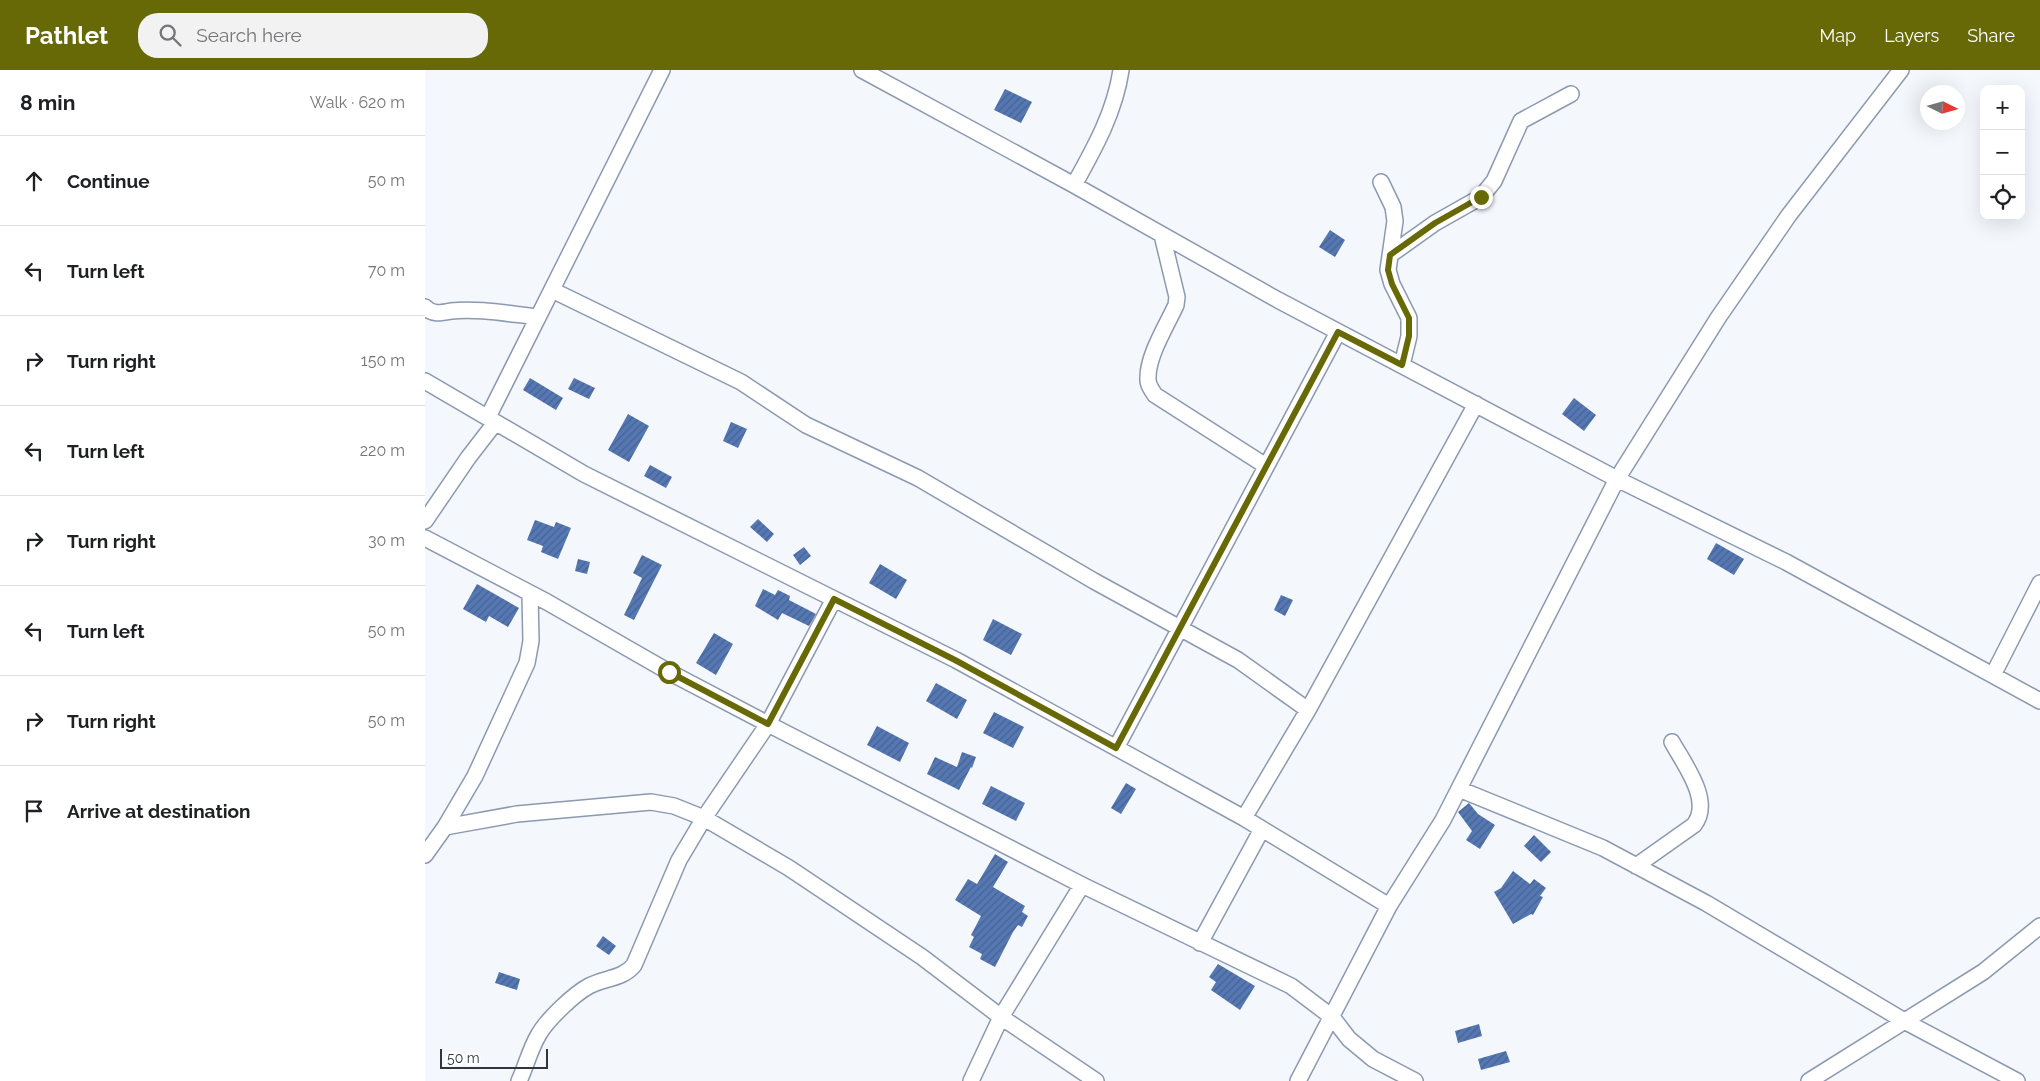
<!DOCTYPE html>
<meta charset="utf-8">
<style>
body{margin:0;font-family:Raleway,sans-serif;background:#f2f2f2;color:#202124}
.controls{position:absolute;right:15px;top:15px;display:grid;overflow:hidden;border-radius:10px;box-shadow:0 5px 20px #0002}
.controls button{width:45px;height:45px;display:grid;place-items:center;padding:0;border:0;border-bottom:1px solid #e0e0e0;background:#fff;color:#202124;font:25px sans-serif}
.compass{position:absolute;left:1495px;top:15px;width:45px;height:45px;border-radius:50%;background:#fff;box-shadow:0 5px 20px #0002;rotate:95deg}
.scale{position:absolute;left:15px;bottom:12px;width:108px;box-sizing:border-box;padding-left:5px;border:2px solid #30353e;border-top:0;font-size:14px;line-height:18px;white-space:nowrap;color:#30353e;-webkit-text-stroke:4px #fff;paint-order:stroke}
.stop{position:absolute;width:15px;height:15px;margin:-11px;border:4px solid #676906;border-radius:50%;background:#fff}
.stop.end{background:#676906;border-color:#fff;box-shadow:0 1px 5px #0008}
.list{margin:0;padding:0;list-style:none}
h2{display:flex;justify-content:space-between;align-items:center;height:65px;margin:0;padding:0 20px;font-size:21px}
h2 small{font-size:16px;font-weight:400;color:#757577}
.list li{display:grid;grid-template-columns:32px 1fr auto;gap:15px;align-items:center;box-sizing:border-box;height:90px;padding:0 20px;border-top:1px solid #e0e0e0}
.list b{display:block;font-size:19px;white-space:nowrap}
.list em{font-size:16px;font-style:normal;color:#757577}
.icon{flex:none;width:28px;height:28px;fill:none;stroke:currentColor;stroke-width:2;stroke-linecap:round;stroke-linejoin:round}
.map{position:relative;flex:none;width:1615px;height:1011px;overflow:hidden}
header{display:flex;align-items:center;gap:30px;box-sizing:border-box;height:70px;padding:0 25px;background:#676906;color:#fff}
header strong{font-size:24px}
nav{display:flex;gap:28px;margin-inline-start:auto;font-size:18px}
.search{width:350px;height:45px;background:#f2f2f2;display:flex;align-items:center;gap:12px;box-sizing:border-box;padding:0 18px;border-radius:20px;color:#757577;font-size:19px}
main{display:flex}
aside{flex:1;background:#fff}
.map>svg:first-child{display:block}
</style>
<header>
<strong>Pathlet</strong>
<div class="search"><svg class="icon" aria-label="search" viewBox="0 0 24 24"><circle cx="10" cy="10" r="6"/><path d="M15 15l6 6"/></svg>Search here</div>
<nav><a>Map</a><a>Layers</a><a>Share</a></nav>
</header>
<main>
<aside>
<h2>8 min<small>Walk · 620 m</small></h2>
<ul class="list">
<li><svg class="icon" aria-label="ahead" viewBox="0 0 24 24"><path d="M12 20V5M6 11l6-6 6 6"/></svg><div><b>Continue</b></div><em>50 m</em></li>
<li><svg class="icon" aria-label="left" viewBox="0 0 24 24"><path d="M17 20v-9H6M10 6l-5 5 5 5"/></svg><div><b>Turn left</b></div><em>70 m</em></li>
<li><svg class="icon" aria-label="right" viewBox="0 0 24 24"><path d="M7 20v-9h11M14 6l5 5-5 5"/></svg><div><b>Turn right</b></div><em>150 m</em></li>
<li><svg class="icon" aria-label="left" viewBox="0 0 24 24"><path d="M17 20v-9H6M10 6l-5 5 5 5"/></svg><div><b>Turn left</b></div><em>220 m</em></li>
<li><svg class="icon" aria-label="right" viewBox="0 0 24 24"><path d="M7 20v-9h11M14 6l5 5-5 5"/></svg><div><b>Turn right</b></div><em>30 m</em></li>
<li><svg class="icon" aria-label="left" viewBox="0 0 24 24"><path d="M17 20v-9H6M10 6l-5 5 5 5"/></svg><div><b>Turn left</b></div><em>50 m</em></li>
<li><svg class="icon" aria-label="right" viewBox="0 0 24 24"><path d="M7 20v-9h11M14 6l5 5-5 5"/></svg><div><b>Turn right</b></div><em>50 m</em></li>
<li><svg class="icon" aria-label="arrive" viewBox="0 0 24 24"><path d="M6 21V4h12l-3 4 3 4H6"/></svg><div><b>Arrive at destination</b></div></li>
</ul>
</aside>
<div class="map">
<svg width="1615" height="1011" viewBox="0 0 1615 1011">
<defs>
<pattern id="building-hatch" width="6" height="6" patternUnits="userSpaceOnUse" patternTransform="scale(1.25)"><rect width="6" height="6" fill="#5577b2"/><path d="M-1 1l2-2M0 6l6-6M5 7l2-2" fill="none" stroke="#476292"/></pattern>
</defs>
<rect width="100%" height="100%" fill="#f4f7fc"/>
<path fill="url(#building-hatch)" d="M580,19L607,32L596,53L569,40Z
M905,160L920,170L910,187L894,177Z
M105,308L138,328L131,340L98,320Z
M149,308L170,318L164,329L143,319Z
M1149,328L1171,345L1159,361L1137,344Z
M203,344L224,356L204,392L183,380Z
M306,352L322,359L313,378L298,371Z
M225,395L247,407L241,418L219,406Z
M333,449L349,464L342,472L325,457Z
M110,450L129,457L131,452L146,458L133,489L116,482L118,476L102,470Z
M1291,473L1319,489L1309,505L1282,489Z
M379,477L386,486L375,495L368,485Z
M217,485L237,495L209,550L199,545L217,508L208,503Z
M153,489L165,492L162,504L150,501Z
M455,494L482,510L471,529L444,513Z
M52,514L94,538L83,557L64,546L61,552L38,539Z
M338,519L350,525L353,520L365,526L364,530L391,544L384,556L357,543L353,550L330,536Z
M856,525L868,530L860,546L849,540Z
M568,549L597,564L586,585L558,570Z
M289,563L308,574L291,605L271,593Z
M511,613L542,630L532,649L501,631Z
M569,642L599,657L588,678L558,663Z
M452,656L484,673L475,692L442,675Z
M537,682L551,687L547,698L546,697L534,720L502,704L510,687L532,697Z
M701,713L711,719L696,744L686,738Z
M566,716L600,733L591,751L557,734Z
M1044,733L1053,744L1070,755L1055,779L1041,770L1047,761L1033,742Z
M1109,765L1126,782L1116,792L1099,776Z
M570,784L583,792L568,817L600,836L597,842L603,846L597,857L593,855L588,862L570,897L555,889L557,884L544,877L549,867L546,865L556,846L530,830L543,809L552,814Z
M1088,801L1105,814L1109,809L1121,818L1115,826L1118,827L1108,845L1106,844L1088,854L1069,822L1076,818Z
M178,866L191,876L184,885L171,876Z
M793,894L830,916L815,940L786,920L791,912L784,907Z
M74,902L95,909L92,920L70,913Z
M1054,954L1057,966L1033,973L1030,961Z
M1081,981L1085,992L1056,1000L1053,989Z"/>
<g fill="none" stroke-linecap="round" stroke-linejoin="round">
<g stroke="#8c99af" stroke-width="18">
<path id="minor" d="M437,0L649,115L853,230L1192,409L1361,492L1615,631
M956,112L968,137L970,151L963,200L967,214L984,248V266L977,295
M649,115C669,79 690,42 696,0
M737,165L752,227L751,235C742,255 723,285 723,307C722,314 726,319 730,325L841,396
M965,185L1010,153L1056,127L1069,111L1096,51L1146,24
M127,220L316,312L381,355L493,408L669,511L813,590L883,640
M0,237C7,245 16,243 26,241C54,238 84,244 113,247
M0,311L159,404L531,590L819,748L964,836
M63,347L237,0
M0,451L43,388L70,353
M0,468L122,532L244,602L343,654L657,815L866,916L907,947L924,969L948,989L990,1011
M1568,605L1615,513
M691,678L913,262
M1034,719L1178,778L1281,833L1481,952L1592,1011
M819,748L883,640L1051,334
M20,757L92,744L226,732L249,736L279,748L364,798L497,887L576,947L671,1011
M0,785L20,757L50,706L102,593L106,571L105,524
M1211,796L1269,755C1288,731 1259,694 1247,672
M775,873L837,759
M94,1011C101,996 105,979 114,964C122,950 149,924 164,916C179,908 198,909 209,895L254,790L279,748L343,654L409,529
M546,1011L576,947L657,815
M873,1011L964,836L1018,750L1192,409L1293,248L1364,145L1476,0
M1384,1011L1558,902L1615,856"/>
</g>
<use href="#minor" stroke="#fff" stroke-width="15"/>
</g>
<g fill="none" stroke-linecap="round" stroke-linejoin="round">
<path stroke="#676906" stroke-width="6" d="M244,602L343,654L409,529L530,590L691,678L913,262L977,295L984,266V248L967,214L963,200L965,185L1010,153L1056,127"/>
</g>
</svg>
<div class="controls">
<button>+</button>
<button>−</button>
<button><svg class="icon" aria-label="locate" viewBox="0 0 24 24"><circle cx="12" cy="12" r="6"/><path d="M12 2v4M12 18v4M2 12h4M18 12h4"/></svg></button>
</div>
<svg class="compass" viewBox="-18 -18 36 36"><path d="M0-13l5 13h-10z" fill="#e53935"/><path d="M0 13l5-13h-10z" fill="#757577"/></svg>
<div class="scale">50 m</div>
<div class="stop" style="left:244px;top:602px"></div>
<div class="stop end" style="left:1056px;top:127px"></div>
</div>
</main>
